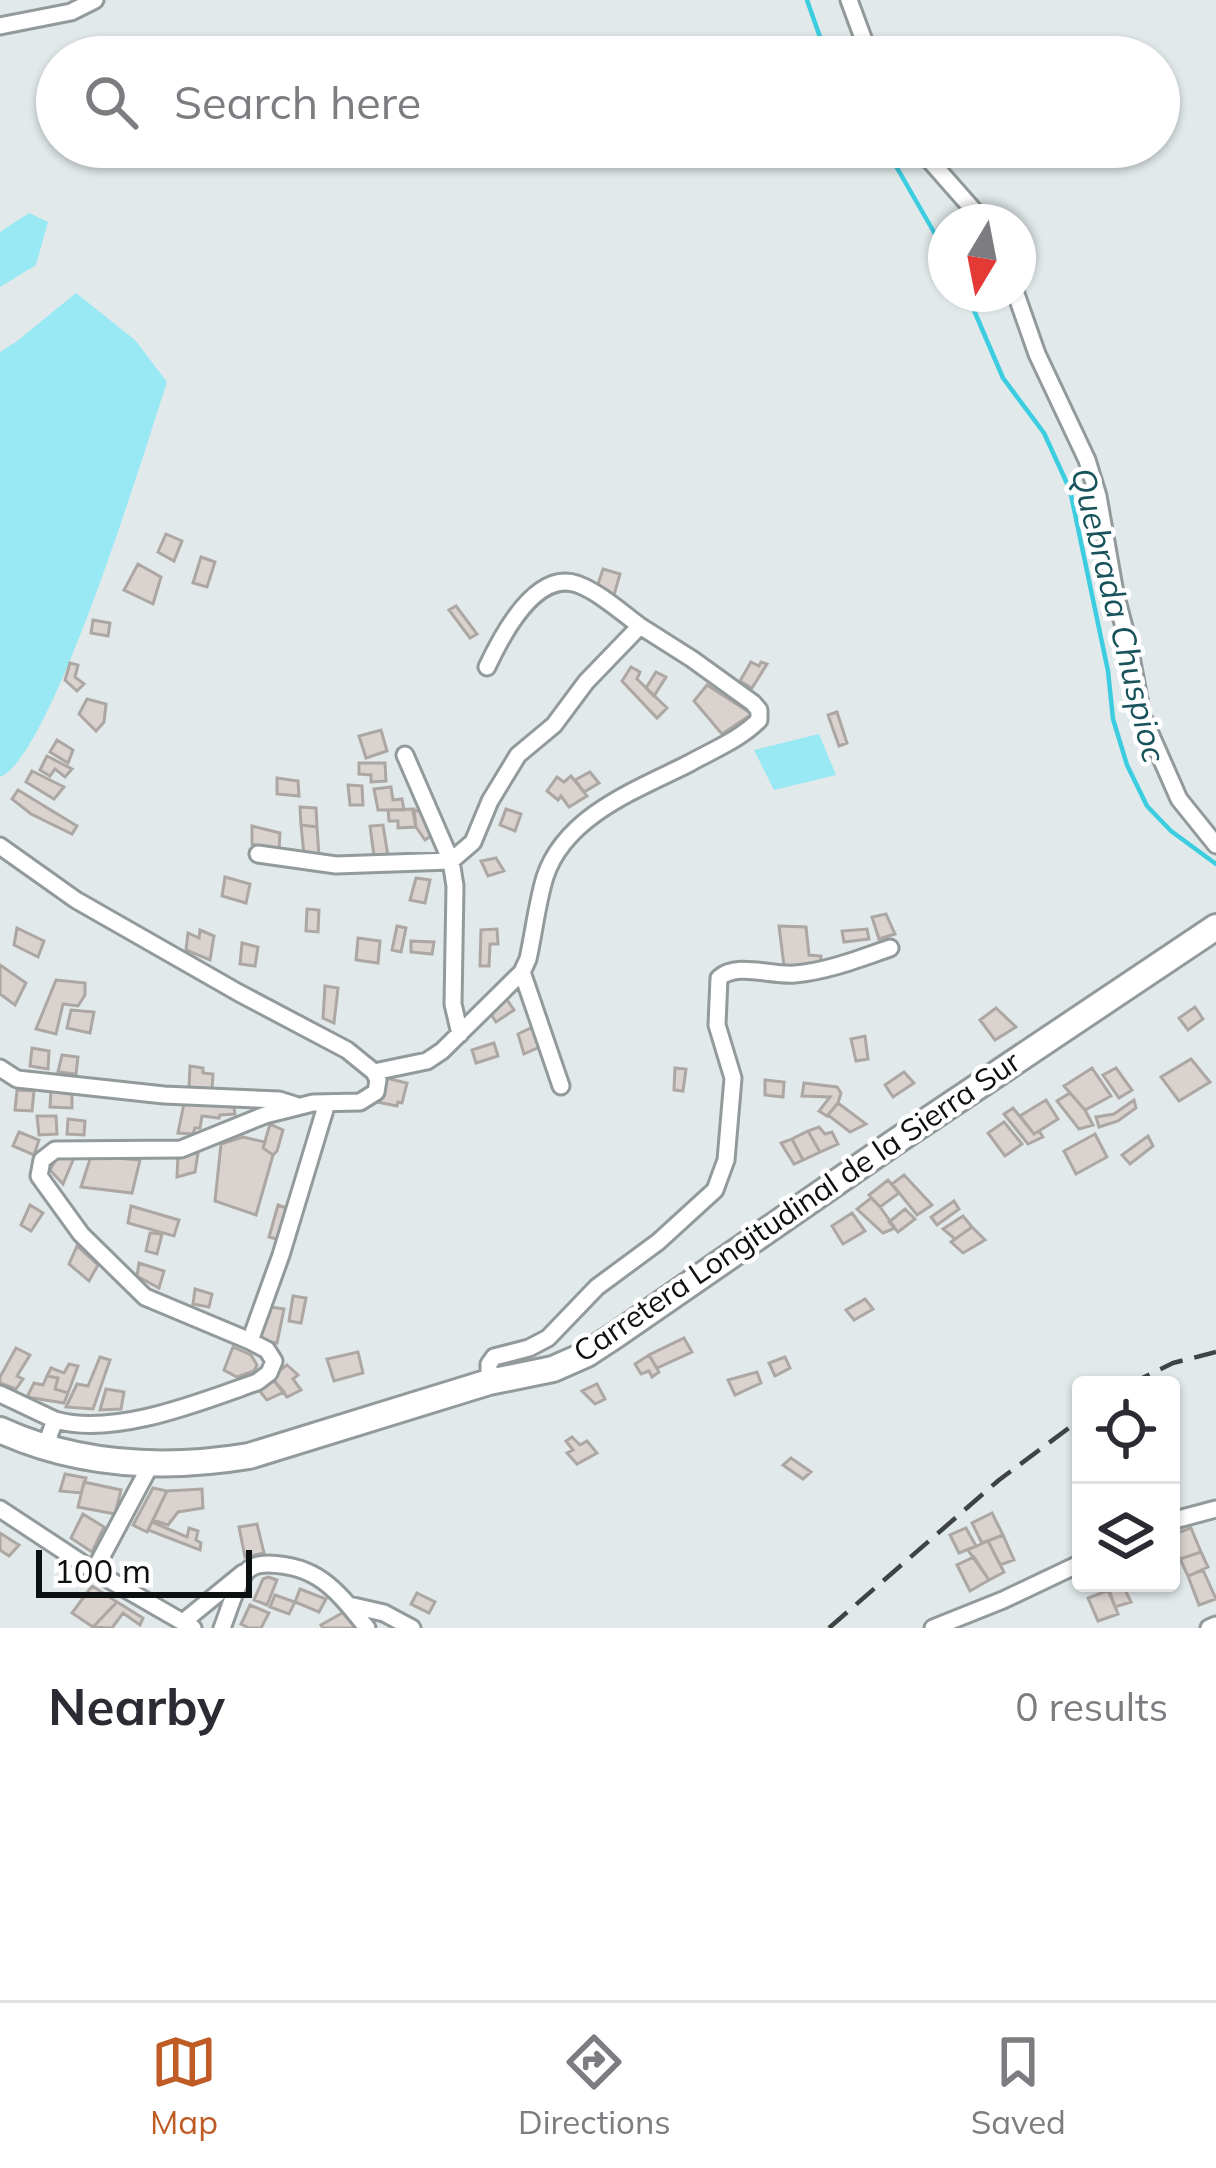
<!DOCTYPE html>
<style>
body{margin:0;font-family:Mulish,sans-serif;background:#f2f2f3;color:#2b2b33}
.controls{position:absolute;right:36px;bottom:36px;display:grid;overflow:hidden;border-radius:12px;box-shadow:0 3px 9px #0004}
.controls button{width:108px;height:108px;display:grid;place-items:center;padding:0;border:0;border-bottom:3px solid #e1e1e2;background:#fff;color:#2b2b33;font:60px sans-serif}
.compass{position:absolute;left:928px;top:204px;width:108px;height:108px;border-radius:50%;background:#fff;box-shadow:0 3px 9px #0004;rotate:190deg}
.scale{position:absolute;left:36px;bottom:30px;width:216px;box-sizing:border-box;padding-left:12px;border:6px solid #0d1010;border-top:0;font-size:33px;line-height:42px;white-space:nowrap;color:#0d1010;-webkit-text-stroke:9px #fff;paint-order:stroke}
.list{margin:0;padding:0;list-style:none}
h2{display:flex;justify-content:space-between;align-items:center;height:156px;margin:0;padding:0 48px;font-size:51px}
h2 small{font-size:39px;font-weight:400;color:#7c7c81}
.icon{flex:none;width:66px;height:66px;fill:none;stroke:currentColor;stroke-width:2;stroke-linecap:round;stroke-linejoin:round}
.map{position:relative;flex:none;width:1216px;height:1628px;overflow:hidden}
.search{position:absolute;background:#fff;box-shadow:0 3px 9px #0004;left:36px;right:36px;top:36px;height:132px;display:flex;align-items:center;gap:30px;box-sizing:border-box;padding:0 42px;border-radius:66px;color:#7c7c81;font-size:45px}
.sheet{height:372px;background:#fff}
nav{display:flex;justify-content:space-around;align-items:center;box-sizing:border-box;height:168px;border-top:3px solid #e1e1e2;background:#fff;font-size:33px;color:#7c7c81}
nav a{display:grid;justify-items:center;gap:6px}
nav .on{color:#bf5b25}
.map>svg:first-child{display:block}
</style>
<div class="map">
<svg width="1216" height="1628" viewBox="0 0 1216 1628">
<rect width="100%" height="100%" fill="#e1e9ea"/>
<path fill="#99e9f5" d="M29,213L48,222L36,265L0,287V232Z
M76,293L135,340L167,382C146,446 52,757 0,777V352L16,342Z
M819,734L836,775L774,790L754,750Z"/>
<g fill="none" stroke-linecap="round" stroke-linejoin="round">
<path stroke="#3ccde0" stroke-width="4.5" d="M807,0L827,57
M885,147L946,253
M967,294L1003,378L1044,433L1070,490L1108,671L1113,719L1127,765L1147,806L1171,831L1216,864"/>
</g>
<path fill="#d9d2cf" stroke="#ada7a4" stroke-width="3" d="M166,534L182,541L174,561L158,552Z
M201,557L215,562L207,587L193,583Z
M138,564L161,577L153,604L124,590Z
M603,569L620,574L614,595L596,590Z
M456,606L477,634L470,638L449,610Z
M93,620L110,623L108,636L91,633Z
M751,662L759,666L761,662L767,664L752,688L740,681Z
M70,663L78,665L75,677L84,684L77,691L65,680Z
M631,667L640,672L637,679L667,708L657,718L622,681Z
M656,672L666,677L654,696L646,688Z
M707,685L752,714L722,734L694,701Z
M87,699L106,704L104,722L96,731L79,714Z
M837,712L847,743L839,746L828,715Z
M381,730L387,751L366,758L359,736Z
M57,740L73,750L68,763L50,752Z
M47,756L72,769L65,777L55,769L50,776L40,770Z
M359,763H385L386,781L371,782V775L359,774Z
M32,771L64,787L54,799L26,782Z
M590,772L599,783L584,792L575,780Z
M571,776L587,796L569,807L561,796L558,800L547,791L557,777L564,782Z
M277,778L298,781L299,796L277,794Z
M348,785L362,786L363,805H350Z
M391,787L393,800L402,799L404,810H378L374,789Z
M18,790L77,826L72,834L31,814L12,799Z
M300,807L316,808L317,827L301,825Z
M424,808L434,834L425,840L416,827L413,812Z
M414,809L416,827L398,828V821H389L388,810Z
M506,809L521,814L515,831L500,825Z
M301,825L317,827L319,856L304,855Z
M383,825L388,856H374L370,826Z
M252,826L280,833L279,851L252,844Z
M496,858L504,871L488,876L481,861Z
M225,877L250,884L246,903L222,896Z
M416,878L430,880L425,903L410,900Z
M307,909L319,910L318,932L306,931Z
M886,914L895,934L879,939L872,917Z
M397,926L406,928L401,952L392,950Z
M779,926L806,927L809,955L821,956L820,968L784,966Z
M17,928L44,941L38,957L14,945Z
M497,929L498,944H490L489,966H480L481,930Z
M867,929L869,939L844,942L842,931Z
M200,930L214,936L210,960L186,950L188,933L199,938Z
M358,938L380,941L378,963L356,960Z
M411,941L434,942L432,954L411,952Z
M242,943L258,947L255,966L240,964Z
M0,965L26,983L15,1005L0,994Z
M56,980L85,983V995L78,1006L63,1004L56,1034L36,1029Z
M325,986L338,988L334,1023L323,1018Z
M505,997L514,1010L496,1022L487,1008Z
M1195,1007L1203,1019L1188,1030L1179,1018Z
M996,1008L1016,1027L995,1040L980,1020Z
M71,1010L94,1012L90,1033L67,1028Z
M535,1026L544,1045L524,1054L518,1034Z
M865,1036L868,1059L856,1061L851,1039Z
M494,1043L498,1056L476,1063L472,1050Z
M32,1048L49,1051L48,1069L30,1066Z
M62,1055L78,1057L76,1074L58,1072Z
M1191,1059L1210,1082L1179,1101L1161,1077Z
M190,1066L203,1068V1073L213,1074L212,1089L189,1088Z
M675,1068L686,1069L683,1091L674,1090Z
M1092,1068L1111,1096L1085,1110L1064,1086Z
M1116,1068L1132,1090L1119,1098L1103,1075Z
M904,1072L914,1083L893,1097L885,1085Z
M382,1077L407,1083L402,1103L398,1102L397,1106L377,1102Z
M765,1080L784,1082L783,1097L765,1095Z
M804,1083L837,1087L841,1093L838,1103L827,1116L819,1111L830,1097L802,1096Z
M17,1090L34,1091L32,1111L15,1110Z
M51,1091L72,1093V1108L50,1107Z
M1070,1093L1085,1110L1093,1125L1079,1129L1057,1101Z
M1046,1100L1058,1119L1034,1134L1020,1116Z
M1134,1100L1136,1108L1118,1121L1099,1127L1096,1117L1114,1114Z
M184,1103L234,1107L235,1114L220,1115L219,1118L202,1116L200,1128H195L193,1134L178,1133Z
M838,1103L866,1124L850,1132L828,1115Z
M1013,1108L1034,1134L1039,1131L1043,1137L1028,1144L1004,1114Z
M37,1116H56L57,1134L39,1135Z
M68,1119L85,1121L84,1135L67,1134Z
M1004,1122L1022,1144L1005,1156L988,1133Z
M270,1124L283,1130L277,1151L273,1155L263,1148Z
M819,1127L825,1134L832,1132L838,1144L820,1152L808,1131Z
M808,1131L820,1152L803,1160L792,1139Z
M19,1132L39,1140L34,1155L13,1146Z
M1095,1134L1107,1157L1076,1174L1064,1151Z
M1148,1136L1153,1146L1130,1164L1122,1155Z
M243,1137L265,1142L263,1148L273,1155L256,1215L215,1201L221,1144Z
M792,1139L803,1160L794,1164L781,1143Z
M76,1153L63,1184L50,1170L57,1157Z
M198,1153L195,1172L177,1177L178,1155Z
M91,1156L140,1160L132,1193L81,1187Z
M904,1175L932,1205L917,1215L892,1184Z
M888,1180L899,1193L880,1207L869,1195Z
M871,1198L880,1207L895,1228L883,1233L857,1209Z
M954,1201L959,1209L937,1225L931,1217Z
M30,1205L43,1213L31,1231L21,1225Z
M278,1205L292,1210L283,1241L269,1237Z
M131,1206L179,1220L174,1236L128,1223Z
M905,1209L915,1219L898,1232L889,1222Z
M852,1213L865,1231L843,1244L832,1226Z
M963,1216L972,1227L955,1239L943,1229Z
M972,1227L985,1240L963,1253L951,1242Z
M150,1233L162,1234L157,1254L146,1251Z
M77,1246L98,1265L89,1281L69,1264Z
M139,1263L164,1271L159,1288L137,1276Z
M195,1289L212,1294L209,1307L193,1304Z
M293,1296L306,1298L301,1323L289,1321Z
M865,1299L873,1309L854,1320L846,1310Z
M265,1306L284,1309L277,1343L259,1340Z
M684,1338L692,1352L657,1368L649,1355Z
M233,1347L251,1355L257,1365L254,1371L237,1377L224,1370Z
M16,1348L30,1355L17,1376L23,1379L16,1389L0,1383V1377Z
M358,1352L363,1373L334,1381L327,1359Z
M649,1355L659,1372L652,1377L649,1371L641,1374L635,1364Z
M100,1357L110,1360L93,1409L66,1407L77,1384L88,1386Z
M785,1357L790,1368L775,1376L769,1363Z
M69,1364L78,1366L68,1393L55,1389L58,1378L47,1376L51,1368L64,1373Z
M287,1365L298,1375L293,1379L301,1390L287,1397L271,1377Z
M757,1372L761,1383L735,1395L728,1380Z
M47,1376L58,1378L55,1389L68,1393L64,1403L27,1397L34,1383L43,1385Z
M273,1379L284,1392L267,1400L257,1388Z
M597,1384L605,1399L595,1404L582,1391Z
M106,1389L124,1392L121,1409L100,1410Z
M572,1437L580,1445L587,1441L597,1453L577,1464L567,1453L573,1450L566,1441Z
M791,1458L811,1472L803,1479L783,1465Z
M65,1474L86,1478L81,1493L60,1491Z
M84,1482L121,1490L115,1514L78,1507Z
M153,1488L167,1491L147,1532L133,1525Z
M202,1489L203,1508L178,1512L168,1525L153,1520L167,1491Z
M992,1513L1003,1535L982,1543L972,1523Z
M83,1514L104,1527L92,1552L71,1538Z
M152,1522L187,1537L189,1528L198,1531L196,1540L201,1543L200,1550L148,1530Z
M257,1524L264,1553L245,1557L239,1527Z
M966,1528L976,1546L959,1553L950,1535Z
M1191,1528L1201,1552L1180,1559L1171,1535Z
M0,1533L19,1545L9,1556L0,1550Z
M1003,1535L1014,1560L1000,1565L988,1541Z
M988,1541L1004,1572L989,1580L968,1550Z
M1201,1552L1208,1567L1188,1576L1180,1559Z
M974,1557L989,1580L970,1591L957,1565Z
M1203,1570L1216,1599L1199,1605L1188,1576Z
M268,1577L277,1580L267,1605L254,1600L263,1579Z
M1105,1583H1122L1131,1602L1115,1607Z
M92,1586L117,1602L93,1627L72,1613Z
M300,1589L326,1599L319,1612L295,1602Z
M1109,1590L1118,1614L1098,1621L1088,1598Z
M417,1593L435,1602L429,1613L411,1604Z
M275,1595L295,1602L289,1614L270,1607Z
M117,1602L143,1618L140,1625L123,1613L112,1628L93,1627Z
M250,1605L269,1613L261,1628H249L241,1624Z
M344,1612L356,1628H323L321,1625Z"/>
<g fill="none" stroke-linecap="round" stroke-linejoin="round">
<g stroke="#929a9b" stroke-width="21">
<path id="minor" d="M849,0L870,57
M0,26L71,12L95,0
M918,147L984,222
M1016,294L1037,354L1087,460L1098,496L1115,593L1129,646L1142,715L1179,799L1216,845
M405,755L451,861L455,886L453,1004L460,1034
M0,846L76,900L239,993L347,1050L374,1072L378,1080L376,1092L360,1102L313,1103L265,1115L181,1149L55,1150L42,1160L39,1176L81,1234L145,1297L250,1341L267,1350L274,1361L269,1373L257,1382C200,1402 115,1437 55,1420L45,1447
M258,854L336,865L451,861L473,842L490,801L518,755L554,725L586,682L640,626C621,612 599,592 577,584C535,570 501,637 487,667
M522,972L561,1086
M0,1068L17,1079L164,1095L279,1100L295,1105
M374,1072L427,1061L442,1051L522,972L528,959C534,932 537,903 545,877C565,816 636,790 688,764C711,751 741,739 759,720V710L753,703L692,659L640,626
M250,1341L281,1255L327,1103
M489,1382V1364L494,1357L529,1348L548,1338L597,1287L658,1242L715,1190L726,1160L733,1078L717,1025L719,978C737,962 770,976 795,974C828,971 858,959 890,948
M0,1394L55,1420
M0,1509L94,1571L193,1628
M1171,1521L1216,1509
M94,1571L151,1464
M349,1605L384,1613L412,1628
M183,1622L243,1573
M222,1628C229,1611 234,1590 244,1575C249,1566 258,1564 268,1564C319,1565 338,1592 367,1628
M933,1628L1003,1600L1081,1563
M1209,1628L1216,1625"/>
</g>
<g stroke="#929a9b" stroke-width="30">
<path id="trunk" d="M0,1430C79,1466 164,1470 249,1456L489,1382L553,1369L587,1354L616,1335L892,1144L1216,927"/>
</g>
<use href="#minor" stroke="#fff" stroke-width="15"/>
<use href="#trunk" stroke="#fff" stroke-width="24"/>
<path stroke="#3f4343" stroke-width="4.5" stroke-dasharray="24 12" stroke-linecap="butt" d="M1128,1385L1173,1363L1216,1352
M829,1628L999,1480L1081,1419"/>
</g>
<g text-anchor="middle" stroke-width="9" stroke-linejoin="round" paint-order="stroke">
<g font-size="30" fill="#0d1010" stroke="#fff">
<text transform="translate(797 1207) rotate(-34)" y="10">Carretera Longitudinal de la Sierra Sur</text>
</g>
<g font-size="33" font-style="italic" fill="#18535b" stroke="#fff">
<text transform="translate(1119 615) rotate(76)" y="12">Quebrada Chuspioc</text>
</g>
</g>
</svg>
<div class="controls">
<button><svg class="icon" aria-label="locate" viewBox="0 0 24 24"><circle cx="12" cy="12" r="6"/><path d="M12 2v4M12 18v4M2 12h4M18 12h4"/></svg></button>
<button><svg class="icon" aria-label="layers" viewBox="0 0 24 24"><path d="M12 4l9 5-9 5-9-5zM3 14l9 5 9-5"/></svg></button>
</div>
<svg class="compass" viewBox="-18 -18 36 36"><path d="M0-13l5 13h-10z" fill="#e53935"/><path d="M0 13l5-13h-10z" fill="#7c7c81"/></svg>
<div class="scale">100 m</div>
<div class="search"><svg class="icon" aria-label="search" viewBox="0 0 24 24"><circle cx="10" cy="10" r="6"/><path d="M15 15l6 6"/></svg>Search here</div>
</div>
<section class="sheet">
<h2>Nearby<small>0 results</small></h2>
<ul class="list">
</ul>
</section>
<nav>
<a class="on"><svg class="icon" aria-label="map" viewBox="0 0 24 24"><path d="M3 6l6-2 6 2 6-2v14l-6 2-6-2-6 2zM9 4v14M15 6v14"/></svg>Map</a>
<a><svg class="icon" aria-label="directions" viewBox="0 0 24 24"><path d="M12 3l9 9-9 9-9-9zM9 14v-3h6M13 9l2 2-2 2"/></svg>Directions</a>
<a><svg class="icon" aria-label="saved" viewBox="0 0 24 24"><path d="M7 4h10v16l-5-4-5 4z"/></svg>Saved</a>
</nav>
